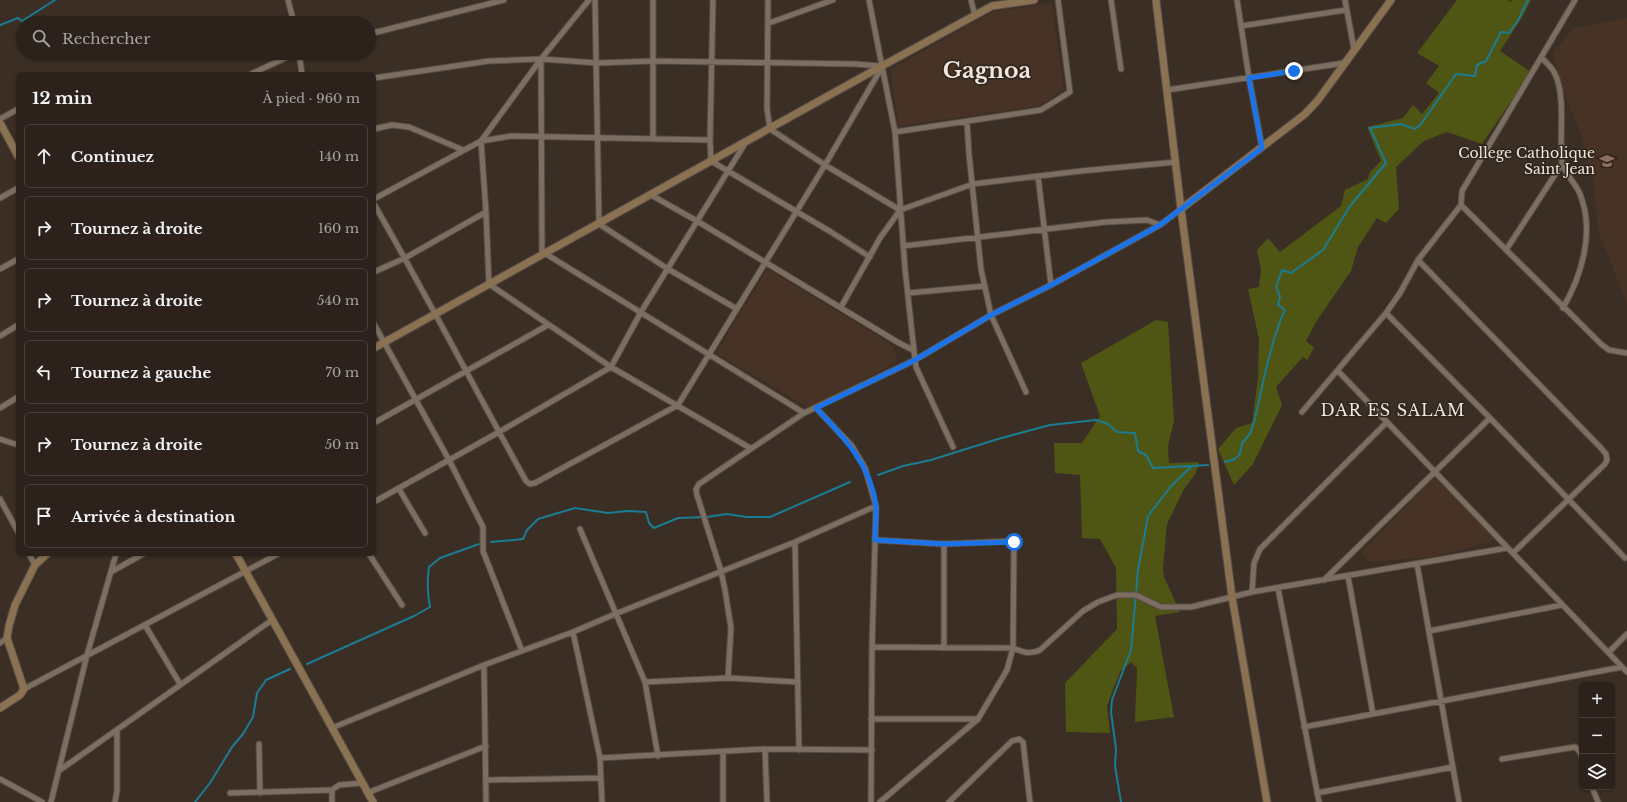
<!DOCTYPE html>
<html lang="fr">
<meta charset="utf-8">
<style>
body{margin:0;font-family:"Libre Baskerville",serif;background:#382f28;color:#f1f3f6}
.controls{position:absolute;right:12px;bottom:12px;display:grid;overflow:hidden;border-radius:6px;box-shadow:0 1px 3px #0004}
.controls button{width:36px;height:36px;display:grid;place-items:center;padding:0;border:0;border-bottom:1px solid #483f3a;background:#2c221b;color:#f1f3f6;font:20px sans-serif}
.stop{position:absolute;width:12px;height:12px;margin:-9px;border:3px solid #1a73e8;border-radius:50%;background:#fff}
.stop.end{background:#1a73e8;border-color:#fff;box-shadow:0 1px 4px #0008}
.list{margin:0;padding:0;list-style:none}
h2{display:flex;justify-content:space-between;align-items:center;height:52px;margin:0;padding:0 16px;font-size:17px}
h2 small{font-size:13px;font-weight:400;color:#a6a4a3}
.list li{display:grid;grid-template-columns:26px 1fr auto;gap:12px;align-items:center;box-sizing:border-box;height:64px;margin:0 8px 8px;padding:0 8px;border:1px solid #483f3a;border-radius:6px}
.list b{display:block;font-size:15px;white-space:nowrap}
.list em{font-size:13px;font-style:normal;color:#a6a4a3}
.icon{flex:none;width:22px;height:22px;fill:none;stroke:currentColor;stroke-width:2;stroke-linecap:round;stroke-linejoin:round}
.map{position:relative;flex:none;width:1627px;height:802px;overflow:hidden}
.search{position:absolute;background:#2c221b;box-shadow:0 1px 3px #0004;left:16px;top:16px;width:360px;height:44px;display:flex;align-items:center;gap:10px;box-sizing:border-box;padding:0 14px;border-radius:22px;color:#a6a4a3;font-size:15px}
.panel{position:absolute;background:#2c221b;box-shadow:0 1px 3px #0004;left:16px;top:72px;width:360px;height:484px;border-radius:6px}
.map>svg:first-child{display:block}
</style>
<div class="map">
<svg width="1627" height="802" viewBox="0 0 1627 802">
<rect width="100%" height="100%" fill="#3b2e24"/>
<path fill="#463325" d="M1052,3L1064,89L1039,106L898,126L891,69L992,12Z
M1627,18V304L1598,231L1594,186L1582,137L1564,93L1553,53L1574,28Z
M767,269L893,345L897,362L811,409L716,353Z
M1435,477L1496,540L1432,557L1369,562L1361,552Z"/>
<path fill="#4f5513" d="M1457,0H1508L1511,2L1512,0H1531L1523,16L1500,51L1531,72L1482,144L1447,132L1424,141L1396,167L1399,209L1386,223L1377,218L1358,247L1351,271L1316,322L1306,341L1314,348L1307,360L1303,357L1276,387L1282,405L1253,464L1234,485L1218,449L1236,428L1252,423L1258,378L1259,339L1248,289L1259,287L1261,270L1257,250L1268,238L1280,252L1341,206L1345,190L1368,179L1370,172L1381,161L1367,127L1403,118L1413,105L1422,114L1439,93L1426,83L1439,66L1417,53Z
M1156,320L1168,322L1174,421L1168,446L1169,463L1199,462L1196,473L1184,489L1167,524L1163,569L1164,577L1180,612L1155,616L1174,717L1135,722L1137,668L1131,662L1120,672L1107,706L1110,733L1066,732L1065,683L1117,629L1116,568L1100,539L1082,538L1080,475L1055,473L1054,443H1082L1100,416L1081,363Z"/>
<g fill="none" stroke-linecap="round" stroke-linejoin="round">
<path stroke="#1b7d94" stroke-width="2" d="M0,25L18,18L22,21L55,0
M1225,462L1235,459L1240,454L1242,443L1250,434L1255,419L1265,373L1274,339L1282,316L1285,310L1278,305L1280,296L1276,287L1282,270L1291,273L1323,250L1350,206L1386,163L1370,128L1401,124L1415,129L1421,124L1456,74L1475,76L1477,65L1486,61L1501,32L1509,33L1517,22L1528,0
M878,475L903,466L931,460L998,439L1050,425L1096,420L1108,424L1117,432L1135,433L1138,451L1146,455L1153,468L1208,465
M491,542L523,539L527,530L538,519L575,508L608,513L627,511L646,512L649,523L654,528L678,518L707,517L727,514L747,517H770L850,482
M307,664L414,616L430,607C427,593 427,581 429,567L440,558L479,544
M195,802L210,783L232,747L243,734L253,717L257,693L266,680L290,669
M1121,802L1115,766L1116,749L1111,712L1112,700L1131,650L1138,570L1148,516L1171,486L1192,466"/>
<g stroke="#574c44" stroke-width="7">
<path id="street" d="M288,0L294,23
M589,0L541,59L481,141L486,212L489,284L611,367L750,448
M595,0L599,224L668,269L737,309
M713,0L710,140L711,161L831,232L870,257
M768,0L767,109L770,129L825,165L900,210
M869,0L895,132L905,269L915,360L916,367L953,447
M971,0L975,16
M1111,0L1121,69
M1237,0L1249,78L1262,147
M1345,0L1354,49
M769,23L833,0
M1241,26L1346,10
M369,34L504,0
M299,53L302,74
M1542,58C1546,63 1553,68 1555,74C1566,96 1559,138 1562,162C1563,171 1576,184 1580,194C1595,231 1582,275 1563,308
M541,59L542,255
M251,74L296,53
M374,78L489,61L541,59L597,63L654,61L855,64L881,66
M1167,90L1344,63
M0,119L18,109
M967,122L969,154L981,269L991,315L1026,392
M374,129L392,125L409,127L463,150
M895,132L1041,110L1070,92L1058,0
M653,138V0
M1038,176L1051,285
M651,195L697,221L899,343L913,350
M0,198L18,188
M374,199L481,141L511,136L710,140
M374,204C427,296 475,389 526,481L530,484L535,483L678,405L825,165L882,67
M1461,205L1601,344L1609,350L1627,353
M903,246L1106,222L1147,220L1160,225
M1506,250L1562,164
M546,254L804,413
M1418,260L1601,448L1606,454L1607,460L1605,464L1513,553
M0,269L18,259
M374,272L405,258L486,212
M908,293L985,286
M841,307L880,238L900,210L973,184L1081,171L1176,162
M1386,313L1490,418L1625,558
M374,324L449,460L483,527V551L522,651
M0,336L18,325
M1338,371L1627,672
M0,408L18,397
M816,408L852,446L865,468L876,506L872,647L871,802
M1302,412L1386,313L1400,293L1418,260L1461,205L1462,191L1575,0
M374,423L548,325
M0,439L18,445
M399,489L425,533
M0,499L18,532
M374,502L499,432L611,367L641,312L746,142
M580,529L645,682L658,756
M875,540L944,544L1014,541L1013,648L1007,670L978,719L880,802
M795,542L799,750
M944,544V648
M29,554L35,565
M369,554L402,605
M1417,564L1459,802
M111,572L143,554
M1348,576L1373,714
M1324,580L1490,418
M1278,588L1319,802
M1252,592L1254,563L1260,549L1387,422
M145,625L180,684
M1429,631L1562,605
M573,632L600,758L602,802
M0,643L7,638
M872,647L1013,648C1023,652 1030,655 1040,650L1083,611L1098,602L1117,595H1136L1161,607H1191L1252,592L1507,548
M1609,652L1627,634
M484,665L486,802
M728,678L731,628L725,590L721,571L697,495L696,489L699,484L804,413L915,360L991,315L1051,285L1160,225L1181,209
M645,682L728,678L798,682
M24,689L278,554
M871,719H978
M1304,727L1622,667
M332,728L484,665L573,632L615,614L795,542L876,506
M259,744L260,793
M765,749L767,802
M600,758L765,749L872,750
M1502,759L1575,747L1580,752L1582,758
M60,770L272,620
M0,779L42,802
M487,780L601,778
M1592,787L1598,802
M230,793L332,790
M367,793L486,746
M1317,793L1453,767
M51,802L87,655L116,554
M115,802L117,791V730
M332,802V790L339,785L362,783
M723,802V752
M949,802L1012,741L1019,739L1023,742L1030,802"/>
</g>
<g stroke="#574c44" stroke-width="9">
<path id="secondary" d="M1156,0L1181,209L1232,597L1267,802
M0,123L18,156
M1181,209L1305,114L1318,100L1391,0
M374,348L882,66L992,6L1034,0
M236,554L373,802
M0,708L20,695L24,689L7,638L9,626L15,605L35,565L47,554"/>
</g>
<use href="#street" stroke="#7d6e62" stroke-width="5"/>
<use href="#secondary" stroke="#8a7152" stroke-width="7"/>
</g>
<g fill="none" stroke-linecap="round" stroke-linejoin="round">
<path stroke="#1a73e8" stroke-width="5" d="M1014,542L944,544L875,540C875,529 877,517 876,506C871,465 843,436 816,408L915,360L991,315L1051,285L1160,225L1262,148L1249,78L1294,71"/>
</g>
<defs>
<g id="school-bare" transform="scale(1.2)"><path d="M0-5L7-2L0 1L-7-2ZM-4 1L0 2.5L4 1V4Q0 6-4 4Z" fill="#8d6e63" stroke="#31241a" stroke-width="2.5" paint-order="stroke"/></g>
</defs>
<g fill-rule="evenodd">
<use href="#school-bare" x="1607" y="161"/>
</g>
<g text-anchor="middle" stroke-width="3" stroke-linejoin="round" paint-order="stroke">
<g font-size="14" fill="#eee6df" stroke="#31241a" text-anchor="end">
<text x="1595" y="158">College Catholique<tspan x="1595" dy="16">Saint Jean</tspan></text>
</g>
<g font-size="16" letter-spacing="1" fill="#eee6df" stroke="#31241a">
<text x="1393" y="416">DAR ES SALAM</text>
</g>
<g font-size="22" font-weight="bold" fill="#eee6df" stroke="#31241a">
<text x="987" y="78">Gagnoa</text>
</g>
</g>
</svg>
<div class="controls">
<button>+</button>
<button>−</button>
<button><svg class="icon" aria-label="layers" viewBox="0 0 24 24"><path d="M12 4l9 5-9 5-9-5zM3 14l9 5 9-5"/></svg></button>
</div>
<div class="stop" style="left:1014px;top:542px"></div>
<div class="stop end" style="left:1294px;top:71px"></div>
<div class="search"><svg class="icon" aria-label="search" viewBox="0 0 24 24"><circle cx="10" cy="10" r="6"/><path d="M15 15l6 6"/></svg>Rechercher</div>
<section class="panel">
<h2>12 min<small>À pied · 960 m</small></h2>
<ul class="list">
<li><svg class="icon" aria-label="ahead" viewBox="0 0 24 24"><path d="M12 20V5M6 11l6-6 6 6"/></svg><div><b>Continuez</b></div><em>140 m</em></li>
<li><svg class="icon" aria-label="right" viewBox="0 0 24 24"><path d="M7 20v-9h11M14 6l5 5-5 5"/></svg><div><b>Tournez à droite</b></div><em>160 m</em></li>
<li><svg class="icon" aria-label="right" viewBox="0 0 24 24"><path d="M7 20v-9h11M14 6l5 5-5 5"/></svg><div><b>Tournez à droite</b></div><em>540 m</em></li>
<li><svg class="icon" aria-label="left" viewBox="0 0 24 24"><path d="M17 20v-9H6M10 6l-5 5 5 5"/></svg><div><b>Tournez à gauche</b></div><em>70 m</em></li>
<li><svg class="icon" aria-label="right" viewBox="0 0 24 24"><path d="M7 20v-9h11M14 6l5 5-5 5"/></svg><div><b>Tournez à droite</b></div><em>50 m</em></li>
<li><svg class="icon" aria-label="arrive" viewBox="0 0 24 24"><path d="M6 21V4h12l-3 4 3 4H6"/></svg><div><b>Arrivée à destination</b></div></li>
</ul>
</section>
</div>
